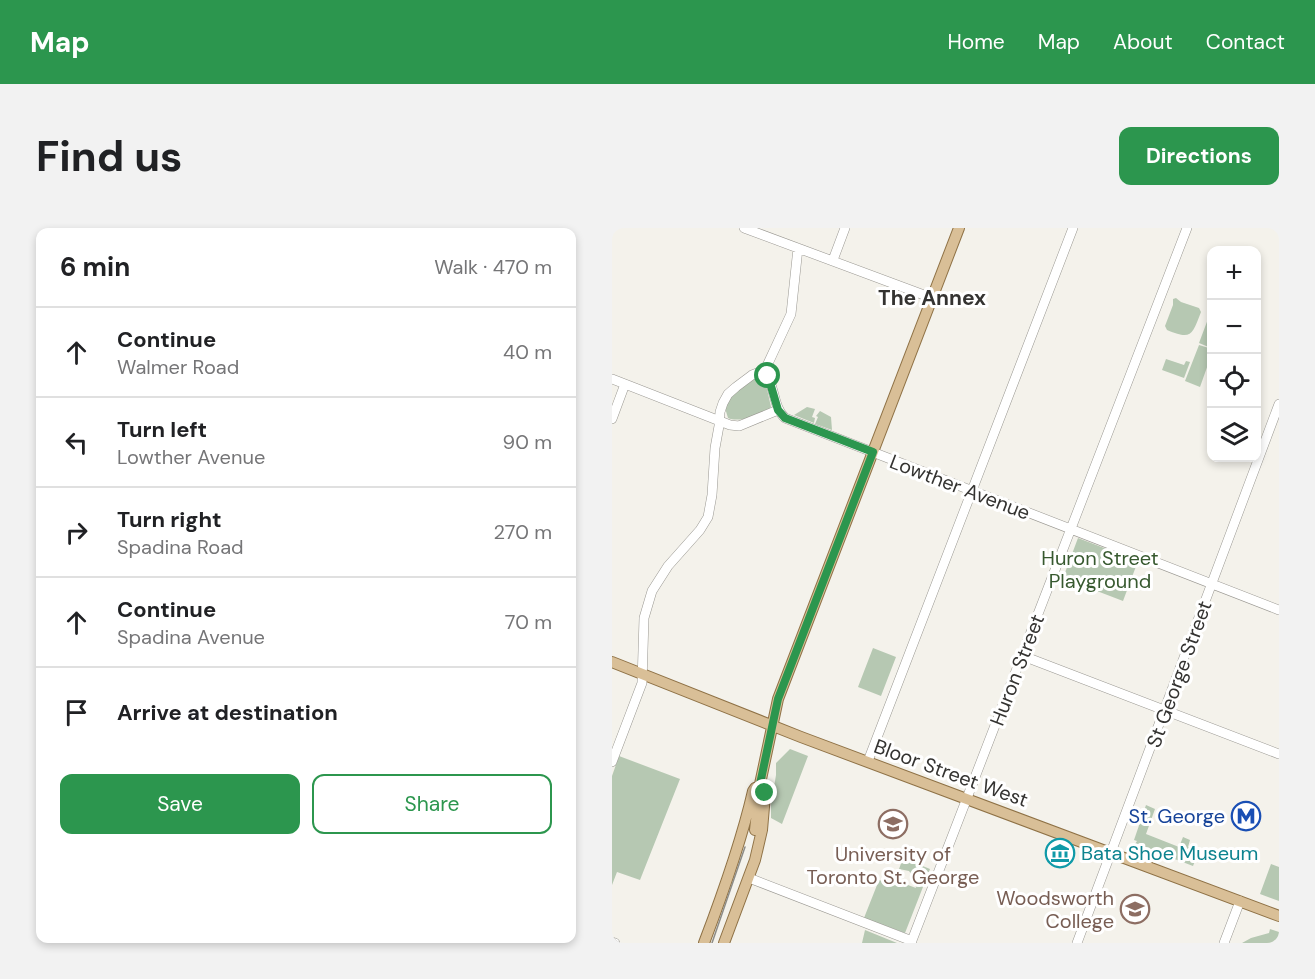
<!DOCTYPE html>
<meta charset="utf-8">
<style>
body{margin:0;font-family:"DM Sans",sans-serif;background:#f2f2f2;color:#202124}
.controls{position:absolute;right:18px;top:18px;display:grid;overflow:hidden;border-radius:12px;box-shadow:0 3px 9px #0003}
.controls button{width:54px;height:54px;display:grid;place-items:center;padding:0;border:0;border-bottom:2px solid #e0e0e0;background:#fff;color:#202124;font:30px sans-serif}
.stop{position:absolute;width:18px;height:18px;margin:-14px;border:4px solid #2c964e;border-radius:50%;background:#fff}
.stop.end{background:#2c964e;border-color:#fff;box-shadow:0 2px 6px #0008}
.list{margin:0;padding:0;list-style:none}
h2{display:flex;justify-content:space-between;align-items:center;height:78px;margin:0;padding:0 24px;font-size:26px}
h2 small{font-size:20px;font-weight:400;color:#757577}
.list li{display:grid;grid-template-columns:39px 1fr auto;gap:18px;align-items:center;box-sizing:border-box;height:90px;padding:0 24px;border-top:2px solid #e0e0e0}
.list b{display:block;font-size:22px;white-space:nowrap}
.list p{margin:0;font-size:20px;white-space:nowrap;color:#757577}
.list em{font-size:20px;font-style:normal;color:#757577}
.actions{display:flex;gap:12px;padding:18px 24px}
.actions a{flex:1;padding:14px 0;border:2px solid #2c964e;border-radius:12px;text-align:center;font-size:21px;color:#2c964e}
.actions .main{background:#2c964e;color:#fff}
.icon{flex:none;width:33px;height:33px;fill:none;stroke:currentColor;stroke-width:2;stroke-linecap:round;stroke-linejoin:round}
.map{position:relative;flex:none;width:667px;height:715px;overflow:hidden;border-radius:12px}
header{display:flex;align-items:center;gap:36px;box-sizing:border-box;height:84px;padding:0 30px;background:#2c964e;color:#fff}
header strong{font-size:28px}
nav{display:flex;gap:33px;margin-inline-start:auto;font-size:21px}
.intro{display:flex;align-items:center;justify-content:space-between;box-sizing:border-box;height:144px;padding:0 36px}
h1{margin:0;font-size:42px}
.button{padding:15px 27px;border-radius:12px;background:#2c964e;color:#fff;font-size:21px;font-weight:700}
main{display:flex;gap:36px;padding:0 36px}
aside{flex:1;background:#fff;border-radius:12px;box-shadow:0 3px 9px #0003}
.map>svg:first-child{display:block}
</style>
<header>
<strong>Map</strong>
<nav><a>Home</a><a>Map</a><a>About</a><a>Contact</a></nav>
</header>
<div class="intro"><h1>Find us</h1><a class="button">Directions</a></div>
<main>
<aside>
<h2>6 min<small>Walk · 470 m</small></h2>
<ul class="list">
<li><svg class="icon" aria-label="ahead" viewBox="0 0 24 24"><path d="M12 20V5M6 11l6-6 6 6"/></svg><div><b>Continue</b><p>Walmer Road</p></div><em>40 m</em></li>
<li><svg class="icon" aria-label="left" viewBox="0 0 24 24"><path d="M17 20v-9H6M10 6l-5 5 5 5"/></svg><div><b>Turn left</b><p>Lowther Avenue</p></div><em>90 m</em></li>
<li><svg class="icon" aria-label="right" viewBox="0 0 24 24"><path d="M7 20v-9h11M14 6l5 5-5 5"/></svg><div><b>Turn right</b><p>Spadina Road</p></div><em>270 m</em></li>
<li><svg class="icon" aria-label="ahead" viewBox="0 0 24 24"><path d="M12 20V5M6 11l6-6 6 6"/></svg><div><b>Continue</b><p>Spadina Avenue</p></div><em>70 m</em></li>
<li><svg class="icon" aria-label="arrive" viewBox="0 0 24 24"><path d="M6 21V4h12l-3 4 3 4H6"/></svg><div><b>Arrive at destination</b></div></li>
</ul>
<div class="actions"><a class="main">Save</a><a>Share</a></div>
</aside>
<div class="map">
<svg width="667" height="715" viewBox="0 0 667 715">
<rect width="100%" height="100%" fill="#f4f2eb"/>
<path fill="#b6c8b2" d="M564,70L569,74L587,80L589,84C580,108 579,112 555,102L553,98L561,77V71Z
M599,83V120L587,115Z
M587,117L600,121L599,128L588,159L573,153Z
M554,131L572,137L574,133L578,134L572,150L550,142Z
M147,148L153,152L159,179C151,187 127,195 116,190L113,180L116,171L143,149Z
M195,179L203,181L200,189L203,190L202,195L182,187Z
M208,183L219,189L220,202L203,196L206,189L204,188Z
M466,310L526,333L511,373L451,350Z
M261,420L284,429L269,468L246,459Z
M178,521L196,528L170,596L159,590V577L164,547V535Z
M7,528L68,551L28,652L5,644L0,657V548Z
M534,577L543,581L534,606L567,619L571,609L578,612L576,619L587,623L581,638L523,616L525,613L522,612Z
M291,630L318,641L293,705L252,690L267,652L270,653L272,648L304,660L302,650L297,643L287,641Z
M659,636L667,639V673L648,666Z
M658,701L667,704V715H630L639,710L657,705Z
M253,702L285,715H250Z"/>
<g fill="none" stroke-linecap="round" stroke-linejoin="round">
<g stroke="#9a9892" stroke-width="10">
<path id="minor" d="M132,0L320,70
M221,32L233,0
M151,144C164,156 160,178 173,190L667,382
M0,151L118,197L127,198L166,182
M0,191L13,156
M411,428L667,526
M256,533L461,0
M0,534L30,455L32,390L40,363L56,338L88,302L96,289L100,267L103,220L107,198L108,184L111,175L116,166L124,159L140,147L153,142L179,86L186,20
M137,650L300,713
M0,714L3,715
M299,715L575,0
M465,715L667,176
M612,715L628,673"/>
</g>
<g stroke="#8f7246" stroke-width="12">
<path id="major" d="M0,434L189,509L667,688
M143,602L148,556L166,471L347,0
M92,715C111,665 129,615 141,563L143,560
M112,715L143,632L150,602L153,567"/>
</g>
<use href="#minor" stroke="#fff" stroke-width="9"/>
<use href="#major" stroke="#d9bf97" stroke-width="10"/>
<path stroke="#8d8c87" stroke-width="1.5" d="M100,715L133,619"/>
</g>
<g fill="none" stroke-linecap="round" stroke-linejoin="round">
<path stroke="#2c964e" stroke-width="8" d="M153,565L148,556L166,471L261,224L173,190L166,182L156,148"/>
</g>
<defs>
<g id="metro-ring" transform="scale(1.5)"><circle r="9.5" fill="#fff" stroke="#1a4fb4" stroke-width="1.5"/><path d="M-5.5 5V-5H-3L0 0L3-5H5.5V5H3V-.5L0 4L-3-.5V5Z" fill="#1a4fb4"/></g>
<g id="university-ring" transform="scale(1.5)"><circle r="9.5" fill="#fff" stroke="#8d6e63" stroke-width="1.5"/><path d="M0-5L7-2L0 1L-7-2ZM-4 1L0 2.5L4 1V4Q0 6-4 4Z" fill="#8d6e63"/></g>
<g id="museum-ring" transform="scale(1.5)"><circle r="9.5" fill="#fff" stroke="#0f9aa8" stroke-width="1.5"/><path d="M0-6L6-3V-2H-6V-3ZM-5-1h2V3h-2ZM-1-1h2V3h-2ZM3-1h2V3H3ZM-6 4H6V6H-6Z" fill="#0f9aa8"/></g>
</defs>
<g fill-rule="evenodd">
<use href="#metro-ring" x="634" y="588"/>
<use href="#university-ring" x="281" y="596"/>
<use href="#museum-ring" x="448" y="625"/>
<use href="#university-ring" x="523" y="681"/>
</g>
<g text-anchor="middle" stroke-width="6" stroke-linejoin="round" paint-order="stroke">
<g font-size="20" fill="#343331" stroke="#fff">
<text transform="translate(348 259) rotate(21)" y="7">Lowther Avenue</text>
<text transform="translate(405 442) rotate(-69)" y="7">Huron Street</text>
<text transform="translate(567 446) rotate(-70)" y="7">St George Street</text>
<text transform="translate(339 545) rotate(20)" y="7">Bloor Street West</text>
</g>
<g font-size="20" fill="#37592f" stroke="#fff">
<text x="488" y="337">Huron Street<tspan x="488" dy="23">Playground</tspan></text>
</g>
<g font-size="20" fill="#164399" stroke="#fff" text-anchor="end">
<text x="613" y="595">St. George</text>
</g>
<g font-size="20" fill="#0d838f" stroke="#fff" text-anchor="start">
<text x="469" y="632">Bata Shoe Museum</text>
</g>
<g font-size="20" fill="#785e54" stroke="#fff">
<text x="281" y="633">University of<tspan x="281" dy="23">Toronto St. George</tspan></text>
<text x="502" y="677" text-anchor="end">Woodsworth<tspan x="502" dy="23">College</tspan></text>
</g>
<g font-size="21" font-weight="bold" fill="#343331" stroke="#fff">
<text x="320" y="77">The Annex</text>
</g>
</g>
</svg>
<div class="controls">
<button>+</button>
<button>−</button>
<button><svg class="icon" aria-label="locate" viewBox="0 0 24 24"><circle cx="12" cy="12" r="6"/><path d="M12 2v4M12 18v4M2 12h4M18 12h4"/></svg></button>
<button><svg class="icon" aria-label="layers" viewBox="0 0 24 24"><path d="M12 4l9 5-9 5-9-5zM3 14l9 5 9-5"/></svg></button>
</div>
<div class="stop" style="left:156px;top:148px"></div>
<div class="stop end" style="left:153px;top:565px"></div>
</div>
</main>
